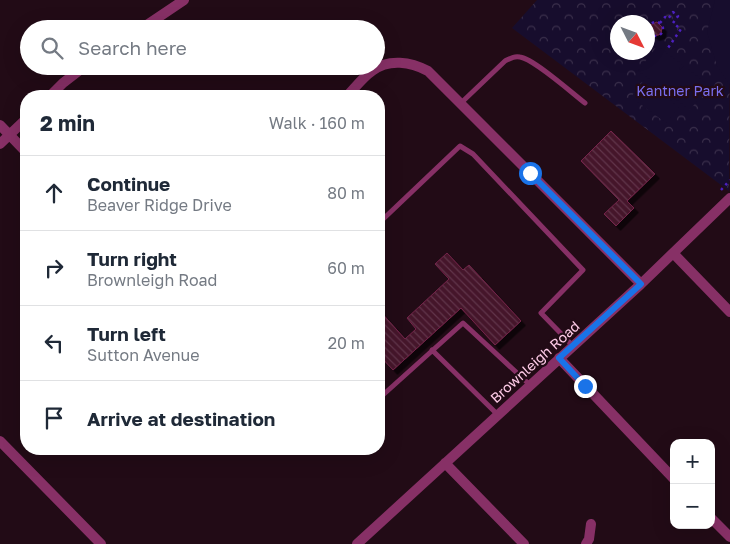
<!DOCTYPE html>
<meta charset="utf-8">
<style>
body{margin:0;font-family:"Golos Text",sans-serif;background:#f6f6f7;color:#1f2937}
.controls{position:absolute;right:15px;bottom:15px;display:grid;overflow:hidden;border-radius:10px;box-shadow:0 5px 20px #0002}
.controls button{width:45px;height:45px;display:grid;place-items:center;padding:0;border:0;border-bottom:1px solid #e0e1e3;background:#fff;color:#1f2937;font:25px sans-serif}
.compass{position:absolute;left:610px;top:15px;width:45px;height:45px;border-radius:50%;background:#fff;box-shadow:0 5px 20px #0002;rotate:132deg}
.stop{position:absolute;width:15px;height:15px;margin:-11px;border:4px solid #1a73e8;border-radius:50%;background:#fff}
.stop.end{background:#1a73e8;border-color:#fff;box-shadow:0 1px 5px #0008}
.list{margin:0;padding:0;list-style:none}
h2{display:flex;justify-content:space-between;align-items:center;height:65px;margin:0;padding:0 20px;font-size:21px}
h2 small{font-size:16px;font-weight:400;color:#747a83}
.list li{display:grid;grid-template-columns:32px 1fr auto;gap:15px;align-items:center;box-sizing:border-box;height:75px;padding:0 20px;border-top:1px solid #e0e1e3}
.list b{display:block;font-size:19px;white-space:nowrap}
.list p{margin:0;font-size:16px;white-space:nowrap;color:#747a83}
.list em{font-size:16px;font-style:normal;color:#747a83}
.icon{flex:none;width:28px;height:28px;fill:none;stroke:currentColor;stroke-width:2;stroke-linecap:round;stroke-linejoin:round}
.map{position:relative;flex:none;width:730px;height:544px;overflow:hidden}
.search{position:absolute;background:#fff;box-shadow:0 5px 20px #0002;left:20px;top:20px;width:365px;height:55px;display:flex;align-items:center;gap:12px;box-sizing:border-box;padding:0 18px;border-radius:28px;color:#747a83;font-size:19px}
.panel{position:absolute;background:#fff;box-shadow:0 5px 20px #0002;left:20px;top:90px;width:365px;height:365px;border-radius:20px}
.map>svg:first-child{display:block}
</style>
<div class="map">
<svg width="730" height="544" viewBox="0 0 730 544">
<defs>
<pattern id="park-crowns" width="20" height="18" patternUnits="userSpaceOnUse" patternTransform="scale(1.25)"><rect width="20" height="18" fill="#170d2d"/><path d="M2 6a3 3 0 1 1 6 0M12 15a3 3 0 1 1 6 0" fill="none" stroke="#3a2f4b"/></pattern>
<pattern id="building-back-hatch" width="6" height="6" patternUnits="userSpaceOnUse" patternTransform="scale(1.25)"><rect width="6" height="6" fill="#45152b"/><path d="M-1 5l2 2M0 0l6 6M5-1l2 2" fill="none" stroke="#61364a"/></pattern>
<filter id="shadow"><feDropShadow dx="4.5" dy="4.5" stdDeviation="0" flood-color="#0009"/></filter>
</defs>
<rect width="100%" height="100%" fill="#220b16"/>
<path fill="url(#park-crowns)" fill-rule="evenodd" d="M537,0H730L729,191L512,28ZM618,22H648V52H618Z"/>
<path fill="#170d2d" d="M715,0H730V85L717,66L707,32Z
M657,46L682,64L679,68L680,70L684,66L709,85L690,110L665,91L668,86L666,85L663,89L638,71Z
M644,80L679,107L666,123L631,97Z"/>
<path fill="url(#building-back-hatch)" stroke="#742449" filter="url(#shadow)" d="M657,22L662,27L661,34L655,36L649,32L650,25Z
M611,131L655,174L627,201L634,208L616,226L604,214L619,200L581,161Z
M447,253L463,270L469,265L521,321L495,345L461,308L393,370L379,355V310L405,339L416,329L407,318L449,279L435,264Z"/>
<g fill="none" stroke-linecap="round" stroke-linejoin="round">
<path stroke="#4d20bf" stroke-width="2.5" stroke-dasharray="2.5 4" stroke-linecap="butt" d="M649 29a7 7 0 1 1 14 0a7 7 0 1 1-14 0Z
M660,23L665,17L668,19L673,12L678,16L673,23L681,29L668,48
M721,190L730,180"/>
<path stroke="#873066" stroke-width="5" d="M461,103L505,61C511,58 514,56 520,57C534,59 572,93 585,103
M379,223L460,146L473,154L583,270L541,313L573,346
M432,350L498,415
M379,388L384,394L463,323L530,385"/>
<path stroke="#873066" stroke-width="10" d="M141,29L184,0
M50,96L63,83L85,66
M347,96C355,88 363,77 372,71C389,58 411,62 428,71L641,284
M0,125L26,152
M0,144L26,119
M673,253L730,312
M559,358L674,479
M0,441L101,544
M445,463L524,544
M711,518L730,537
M357,544L641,284L730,198
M586,544L589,539L591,524"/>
</g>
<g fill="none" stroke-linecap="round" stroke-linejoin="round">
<path stroke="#1a73e8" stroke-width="6" d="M530,173L641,284L559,358L585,386"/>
</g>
<g text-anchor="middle" stroke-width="4.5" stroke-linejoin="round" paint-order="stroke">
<g font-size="14" fill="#7b6ff0" stroke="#220b16">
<text x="680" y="96">Kantner Park</text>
</g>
<g font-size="14" fill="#ffcce8" stroke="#220b16">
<text transform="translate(535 362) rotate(-42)" y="5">Brownleigh Road</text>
</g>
</g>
</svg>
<div class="controls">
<button>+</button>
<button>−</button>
</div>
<svg class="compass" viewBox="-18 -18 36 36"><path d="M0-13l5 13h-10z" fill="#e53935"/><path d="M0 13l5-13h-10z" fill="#747a83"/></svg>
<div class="stop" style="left:530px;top:173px"></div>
<div class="stop end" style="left:585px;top:386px"></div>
<div class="search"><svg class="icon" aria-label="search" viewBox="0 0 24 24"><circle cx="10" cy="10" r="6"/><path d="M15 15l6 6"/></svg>Search here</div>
<section class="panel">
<h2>2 min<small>Walk · 160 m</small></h2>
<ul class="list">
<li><svg class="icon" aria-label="ahead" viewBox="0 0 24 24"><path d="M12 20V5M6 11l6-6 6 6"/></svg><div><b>Continue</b><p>Beaver Ridge Drive</p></div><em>80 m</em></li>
<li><svg class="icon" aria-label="right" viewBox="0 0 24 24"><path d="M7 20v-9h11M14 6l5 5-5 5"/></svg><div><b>Turn right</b><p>Brownleigh Road</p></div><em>60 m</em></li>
<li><svg class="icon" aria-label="left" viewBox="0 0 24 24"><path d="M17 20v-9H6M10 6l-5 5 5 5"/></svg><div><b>Turn left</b><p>Sutton Avenue</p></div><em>20 m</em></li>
<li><svg class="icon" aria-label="arrive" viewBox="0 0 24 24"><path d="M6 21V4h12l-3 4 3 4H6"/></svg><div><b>Arrive at destination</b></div></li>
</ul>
</section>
</div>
